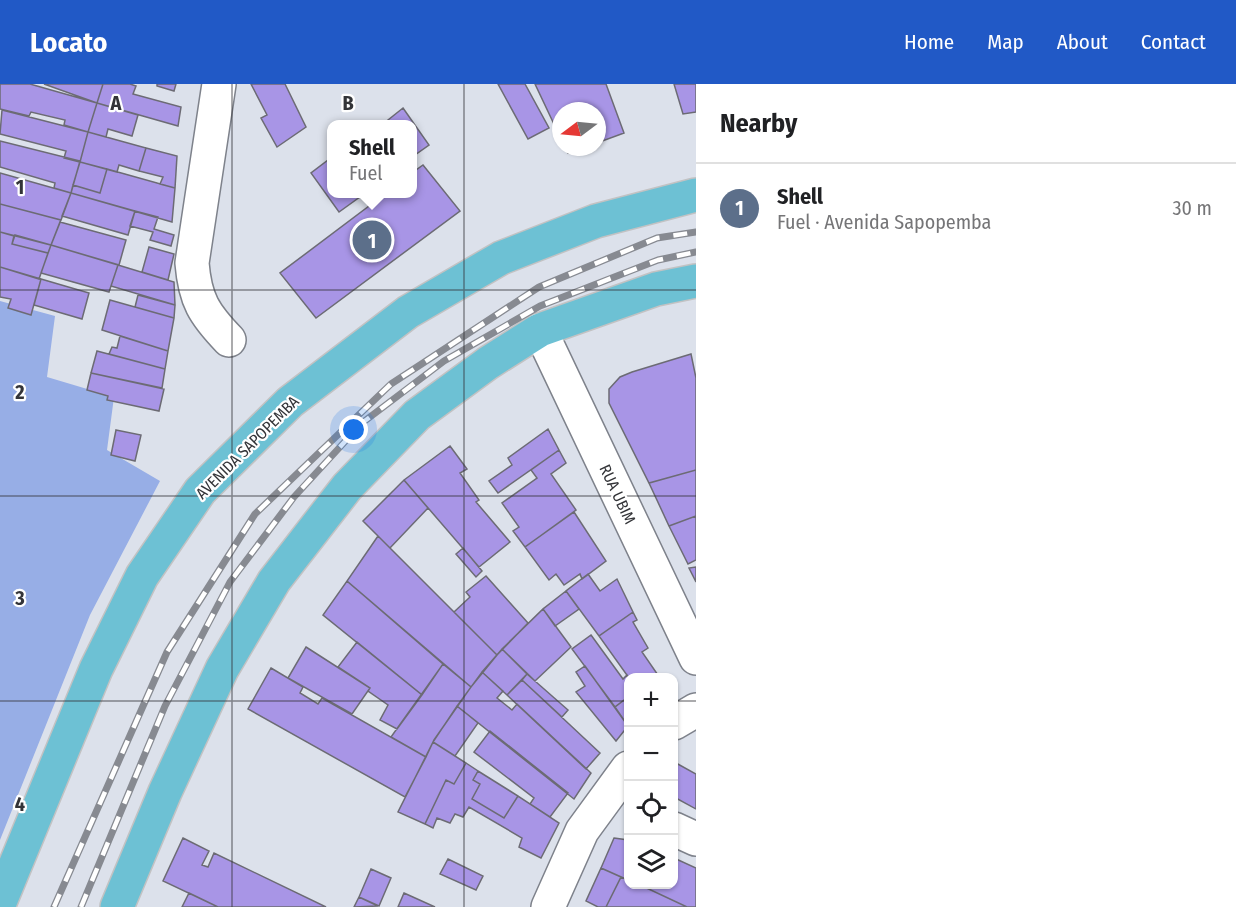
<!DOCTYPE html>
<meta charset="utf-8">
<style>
body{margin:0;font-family:"Fira Sans Condensed",sans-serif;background:#f6f6f6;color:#202124}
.controls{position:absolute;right:18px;bottom:18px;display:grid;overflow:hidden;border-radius:12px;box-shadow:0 2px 4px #0004}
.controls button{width:54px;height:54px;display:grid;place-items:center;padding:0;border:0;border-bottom:2px solid #e0e0e0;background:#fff;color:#202124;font:30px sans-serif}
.compass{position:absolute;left:552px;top:18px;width:54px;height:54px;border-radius:50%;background:#fff;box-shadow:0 2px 4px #0004;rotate:254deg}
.you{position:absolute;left:354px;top:346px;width:21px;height:21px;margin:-15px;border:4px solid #fff;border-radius:50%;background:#1a73e8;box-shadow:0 0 0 9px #1a73e833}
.badge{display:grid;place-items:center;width:39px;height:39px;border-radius:50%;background:#2159c6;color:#fff;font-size:20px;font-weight:700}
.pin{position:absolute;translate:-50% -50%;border:3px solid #fff;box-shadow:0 2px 6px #0006}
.popup{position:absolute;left:327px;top:36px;width:90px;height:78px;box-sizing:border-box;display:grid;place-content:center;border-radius:12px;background:#fff;filter:drop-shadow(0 2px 4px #0005);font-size:20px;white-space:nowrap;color:#757577}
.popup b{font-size:22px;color:#202124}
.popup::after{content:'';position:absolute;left:50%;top:100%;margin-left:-12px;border:12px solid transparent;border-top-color:#fff}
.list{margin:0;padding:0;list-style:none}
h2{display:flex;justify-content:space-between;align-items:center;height:78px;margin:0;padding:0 24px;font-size:26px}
h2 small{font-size:20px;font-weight:400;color:#757577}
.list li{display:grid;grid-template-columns:39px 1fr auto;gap:18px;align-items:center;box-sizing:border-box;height:90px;padding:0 24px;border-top:2px solid #e0e0e0}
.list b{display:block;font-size:22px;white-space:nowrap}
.list p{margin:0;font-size:20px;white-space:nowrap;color:#757577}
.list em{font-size:20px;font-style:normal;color:#757577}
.icon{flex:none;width:33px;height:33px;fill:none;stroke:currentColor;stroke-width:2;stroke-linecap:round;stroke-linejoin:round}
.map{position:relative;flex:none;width:696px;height:823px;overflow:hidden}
header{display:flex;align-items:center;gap:36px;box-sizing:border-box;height:84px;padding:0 30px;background:#2159c6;color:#fff}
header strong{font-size:28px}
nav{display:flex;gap:33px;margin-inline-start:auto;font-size:21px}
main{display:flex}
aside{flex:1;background:#fff}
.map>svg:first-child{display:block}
</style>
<header>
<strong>Locato</strong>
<nav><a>Home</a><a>Map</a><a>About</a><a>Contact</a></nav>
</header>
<main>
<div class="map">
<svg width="696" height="823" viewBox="0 0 696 823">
<rect width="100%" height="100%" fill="#dce1eb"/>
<path fill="#97aee6" d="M0,217L55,232L47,293L114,313L107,366L160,397L90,531L0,756Z"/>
<path fill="#a895e6" stroke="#6c6b74" stroke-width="1.5" d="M0,0H30L97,19L88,48L64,41L65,36L31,28L29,32L0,25Z
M44,0H103L97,19Z
M103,0H130L136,2L133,10L181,23L178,42L97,19Z
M157,0H176L174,7L157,2Z
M251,0H285L306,43L277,63L261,34L267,31Z
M498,0H525L549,44L528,55Z
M535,0H606L624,49L597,59V27H561V55Z
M674,0H696V28L683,30Z
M97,19L138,31L132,52L108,45L106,53L88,48Z
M403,24L429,61L412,73V40H383Z
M2,26L88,48L80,78L64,74L66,67L0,50Z
M88,48L146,64L139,87L119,81L117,88L80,78Z
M0,57L80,77L71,109L54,104L55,99L0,83Z
M565,63H585L568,69Z
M146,64L177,72L175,104L160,100L163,93L139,87Z
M332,73V110H364L339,128L311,89Z
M80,78L107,85L100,109L73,101Z
M423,81L460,127L316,234L280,189L385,110H412V89Z
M107,85L175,104L172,138L71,109L73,101L100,109Z
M0,89L71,109L61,136L0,120Z
M71,109L135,127L128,151L62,132Z
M0,120L61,136L51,161L0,148Z
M135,127L158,133L154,145L174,151L171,162L150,156L153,148L130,142Z
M60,138L126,156L119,181L51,161Z
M0,148L14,152L12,160L48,169L39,195L0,183Z
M15,151L51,161L48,169L12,160Z
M51,161L118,181L109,208L41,189Z
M149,163L174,170L168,196L142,188Z
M118,181L174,198L175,221L111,202Z
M0,183L41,195L31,231L8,224L11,215L0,213Z
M41,195L89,209L82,235L34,221Z
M138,211L175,221L174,234L135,223Z
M110,216L174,234L168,267L102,246Z
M120,252L168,267L165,285L109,270L112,263L117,264Z
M97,267L165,285L162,304L91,289Z
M691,270L696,294V386L649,399L609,319V305L620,293L632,288Z
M91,289L164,305L159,327L107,316L108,312L87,306Z
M548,345L559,366L498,409L489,397L512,381L508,374Z
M116,346L141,351L135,377L111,371Z
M450,362L467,385L460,389L479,416L476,418L510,458L479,483L404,396Z
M559,366L566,379L551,390L576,426L525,463L513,447L519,443L502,419L537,394L531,386Z
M696,386V432L669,442L649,399Z
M404,396L428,424L390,464L363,437Z
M574,428L606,477L582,495L580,490L564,501L556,490L549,496L525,463Z
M696,432V476L688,480L669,442Z
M378,452L497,571L471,603L347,497Z
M463,464L482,487L476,493L456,470Z
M696,483V498L689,484Z
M588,490L600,507L617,495L633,528L599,552L566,507Z
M486,492L528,539L497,571L454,528L470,513L466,508Z
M347,497L443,580L422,611L323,531Z
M566,507L579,525L555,542L543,525Z
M543,525L571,563L535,597L502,565Z
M633,528L637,536L633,538L648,564L642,568L660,594H629L599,552Z
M591,551L623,595L627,591L629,594L628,613L615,623L572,565Z
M357,558L422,611L397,645L380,636L388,621L368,607L370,604L338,583Z
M306,563L370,604L352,630L288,594Z
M502,565L527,590L507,611L482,588Z
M443,580L471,603L434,656L426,673L391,653Z
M585,582L628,642L616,657L576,608L585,602L576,588Z
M271,584L303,603L300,609L318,620L322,614L426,673L405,713L248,625Z
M482,588L503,607L497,614L512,626L517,620L591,689L574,715L457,622Z
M527,590L568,626L562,633L522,596Z
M522,596L600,669L586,685L507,611Z
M628,613V642L615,623Z
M457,622L478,639L455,672L433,658Z
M490,647L568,709L550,733L530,720L534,714L474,668Z
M433,658L466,679L454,700L446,696L425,740L398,728Z
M466,679L478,687L473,696L480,700L472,715L504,734L518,712L559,739L541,774L519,763L522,754L469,723L463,733L455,730L450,739L437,734L433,744L425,740L446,696L454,700Z
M676,679L696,690V725L674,713Z
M478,687L518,712L504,734L472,715L480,700L473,696Z
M183,754L209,767L202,781L208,783L214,769L326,823H218L163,797Z
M614,754L628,756V796L601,784Z
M674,774L696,784V823H687L638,800H674Z
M448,775L483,792L476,806L440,790Z
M601,784L621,793L606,823H598L586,817Z
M371,785L391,794L379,822L359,813Z
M621,793L628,796V800H638L687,823H606Z
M189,809L218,823H182Z
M404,809L435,823H398Z
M359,813L378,822L354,823Z"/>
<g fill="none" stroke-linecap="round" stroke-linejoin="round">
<g stroke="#7e828b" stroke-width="36">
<path id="minor" d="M219,0L192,179C195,216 204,230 229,256
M540,246L696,574
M674,639L696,626
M674,745L696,755
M548,823L582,747L628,684"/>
</g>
<g stroke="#c2c2c3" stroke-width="36">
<path id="primary" d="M0,818L96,585L142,492L200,407L290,318L408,228L501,174L596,137L696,111
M117,823L165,708L222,585L274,497L347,403L417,331L488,279L540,246L656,205L696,197"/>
</g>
<use href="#minor" stroke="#fff" stroke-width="33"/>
<use href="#primary" stroke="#6dc1d4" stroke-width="33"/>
<g stroke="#878a91" stroke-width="7">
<path id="rail" d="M54,823L167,568L255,430L391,300L539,203L657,154L696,148
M81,823L165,622L230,498L294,413L362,339L444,277L540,222L658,176L696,168"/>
</g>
<use href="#rail" stroke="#fff" stroke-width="4.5" stroke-dasharray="14" stroke-linecap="butt"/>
</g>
<path fill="none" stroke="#333438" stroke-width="1.5" stroke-opacity="0.55" d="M232,0V823M464,0V823M0,206H696M0,412H696M0,617H628M674,617H696"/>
<g text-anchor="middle" stroke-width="4.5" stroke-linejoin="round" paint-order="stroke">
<g font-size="16" fill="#333438" stroke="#fff">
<text transform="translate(247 363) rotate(-45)" y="6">AVENIDA SAPOPEMBA</text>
<text transform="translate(618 410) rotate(65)" y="6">RUA UBIM</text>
</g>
</g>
<g font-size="20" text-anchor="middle" font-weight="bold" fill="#333438" stroke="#fff" stroke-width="4.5" stroke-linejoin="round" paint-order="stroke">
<text x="116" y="26">A</text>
<text x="348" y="26">B</text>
<text x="20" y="110">1</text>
<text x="20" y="315">2</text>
<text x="20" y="521">3</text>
<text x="20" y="727">4</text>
</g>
</svg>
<div class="controls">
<button>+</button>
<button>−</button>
<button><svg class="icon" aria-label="locate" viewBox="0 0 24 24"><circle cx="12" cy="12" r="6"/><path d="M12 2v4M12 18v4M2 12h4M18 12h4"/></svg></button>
<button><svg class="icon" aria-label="layers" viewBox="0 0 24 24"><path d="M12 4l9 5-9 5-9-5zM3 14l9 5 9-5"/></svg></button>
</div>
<svg class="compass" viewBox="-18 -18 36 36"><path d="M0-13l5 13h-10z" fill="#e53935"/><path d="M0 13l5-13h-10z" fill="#757577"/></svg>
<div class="you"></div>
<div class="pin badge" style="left:372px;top:156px;background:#5c6f8a">1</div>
<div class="popup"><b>Shell</b>Fuel</div>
</div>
<aside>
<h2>Nearby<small></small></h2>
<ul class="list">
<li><span class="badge" style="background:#5c6f8a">1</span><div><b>Shell</b><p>Fuel · Avenida Sapopemba</p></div><em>30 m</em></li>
</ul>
</aside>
</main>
